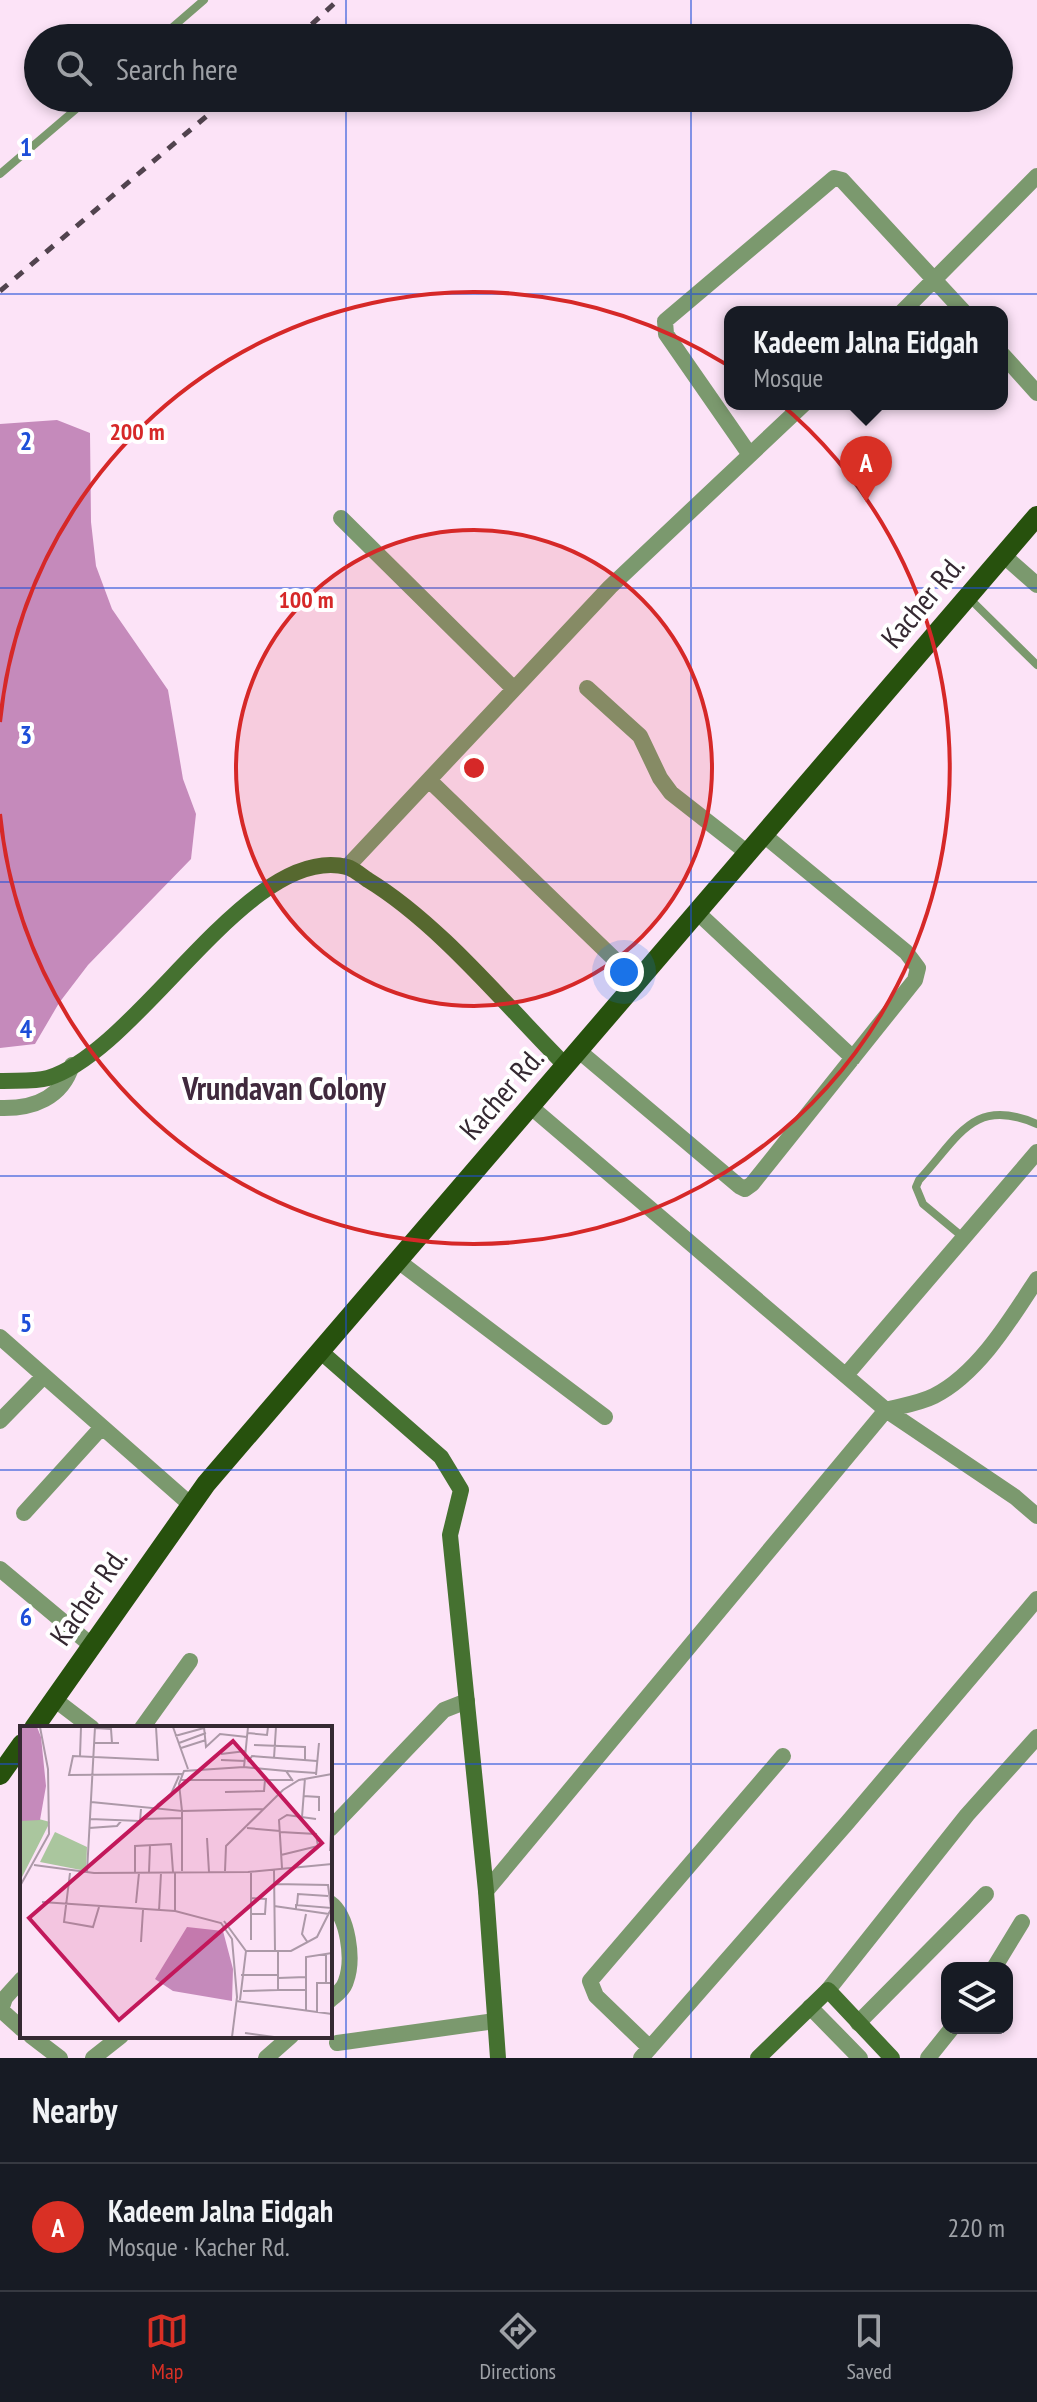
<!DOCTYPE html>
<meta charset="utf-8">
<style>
body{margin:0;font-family:"PT Sans Narrow",sans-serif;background:#242831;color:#f1f3f6}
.controls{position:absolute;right:24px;bottom:24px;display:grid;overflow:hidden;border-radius:16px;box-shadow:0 4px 12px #0003}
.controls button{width:72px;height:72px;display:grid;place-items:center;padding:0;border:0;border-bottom:2px solid #363941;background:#171b24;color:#f1f3f6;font:40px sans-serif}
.you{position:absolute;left:624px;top:972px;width:28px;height:28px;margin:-20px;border:6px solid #fff;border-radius:50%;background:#1a73e8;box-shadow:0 0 0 12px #1a73e833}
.badge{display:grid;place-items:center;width:52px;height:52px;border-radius:50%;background:#d93025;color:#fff;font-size:26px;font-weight:700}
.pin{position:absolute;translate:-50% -66px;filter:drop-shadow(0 2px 4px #0008)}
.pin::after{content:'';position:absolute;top:42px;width:28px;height:24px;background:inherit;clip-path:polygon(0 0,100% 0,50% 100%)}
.popup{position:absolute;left:724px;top:306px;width:284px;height:104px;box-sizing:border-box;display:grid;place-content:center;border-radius:16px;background:#171b24;filter:drop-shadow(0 2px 6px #0005);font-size:26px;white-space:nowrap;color:#9ea1a6}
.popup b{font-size:30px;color:#f1f3f6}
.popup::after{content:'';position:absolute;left:50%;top:100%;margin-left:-16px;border:16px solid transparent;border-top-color:#171b24}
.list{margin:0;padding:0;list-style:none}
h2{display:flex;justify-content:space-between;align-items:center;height:104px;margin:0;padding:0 32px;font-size:34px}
h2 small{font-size:26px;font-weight:400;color:#9ea1a6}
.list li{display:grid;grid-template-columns:52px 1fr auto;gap:24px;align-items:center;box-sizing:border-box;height:128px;padding:0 32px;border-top:2px solid #363941}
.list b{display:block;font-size:30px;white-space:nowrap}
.list p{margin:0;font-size:26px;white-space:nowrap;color:#9ea1a6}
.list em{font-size:26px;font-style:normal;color:#9ea1a6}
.icon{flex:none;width:44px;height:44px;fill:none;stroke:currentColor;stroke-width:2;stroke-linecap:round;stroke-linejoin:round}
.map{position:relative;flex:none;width:1037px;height:2058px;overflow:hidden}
.search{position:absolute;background:#171b24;box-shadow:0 4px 12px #0003;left:24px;right:24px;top:24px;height:88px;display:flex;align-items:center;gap:20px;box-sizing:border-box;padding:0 28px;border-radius:44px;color:#9ea1a6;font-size:30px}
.sheet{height:232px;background:#171b24}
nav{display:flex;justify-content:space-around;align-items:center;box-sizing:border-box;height:112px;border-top:2px solid #363941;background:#171b24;font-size:22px;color:#9ea1a6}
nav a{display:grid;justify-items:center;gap:4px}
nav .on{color:#d93025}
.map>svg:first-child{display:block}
</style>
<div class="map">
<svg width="1037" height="2058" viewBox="0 0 1037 2058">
<rect width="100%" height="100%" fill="#fce3f7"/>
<path fill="#c58abb" d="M57,420L90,433L91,522L96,566L112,609L168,690L183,779L196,814L191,859L88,965L59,1003L35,1044L0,1048V424Z"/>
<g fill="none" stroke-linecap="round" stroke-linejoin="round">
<path stroke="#7b996e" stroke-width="8" d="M160,38L204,0
M0,174L89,98
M969,598L1037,665
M964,1238L923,1204L916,1187L919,1180C959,1137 973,1096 1037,1124"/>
<path stroke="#7b996e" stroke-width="16" d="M902,312L1037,176
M1002,354L1037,393
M750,455L666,334L665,321L834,178L842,180L964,312
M341,518L514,689
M1003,555L1037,585
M587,688L640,736L660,778L671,793L749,854
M429,780L637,981
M347,867L610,587L804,404
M698,913L853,1058
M579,1051L739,1186L745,1189L752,1184L915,980L918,968L906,952L765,836
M0,1108C33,1109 62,1098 72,1065
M398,1261L605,1417
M1037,1279C1011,1319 978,1374 934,1396C920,1403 901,1406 886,1410L1015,1497L1037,1516
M0,1337L191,1505
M846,1375L1037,1152
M0,1421L44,1376
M24,1513L102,1427
M0,1569L91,1645
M54,1699L92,1728
M142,1728L190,1661
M330,1829L444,1710L467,1701
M486,1891L886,1410L531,1107
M330,1903C348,1916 354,1959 346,1981C344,1989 336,1995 330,2000
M994,1968L1022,1922
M22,1979L5,1998L1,2010L22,2029
M828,1990L967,1815L1037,1737
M810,2007L860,2058
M858,2023L986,1894
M31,2036L60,2058
M337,2043L495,2021
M650,2048L596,1996L590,1981L783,1756
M93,2058L121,2036
M266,2058L291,2036
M641,2058L847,1823L1037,1599
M928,2058L952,2028"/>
<path stroke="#457130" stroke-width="16" d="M0,1081C15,1080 34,1082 48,1078C140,1050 249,842 347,867C354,869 362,876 368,880C440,924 506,1006 566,1066
M320,1351L441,1457L461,1490L450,1535L486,1891L498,2058
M758,2058L828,1990L892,2058"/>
<path stroke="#27510d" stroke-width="20" d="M34,1728L206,1484L1037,516
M0,1775L22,1744"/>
<path stroke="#51434e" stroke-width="5" stroke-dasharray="10 10" stroke-linecap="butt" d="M297,38L338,0
M0,291L228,98"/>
</g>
<path fill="none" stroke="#1d4ed8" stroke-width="2" stroke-opacity="0.55" d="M346,0V38M691,0V38M346,98V2058M691,98V2058M0,294H1037M0,588H1037M0,882H1037M0,1176H1037M0,1470H1037M0,1764H22M330,1764H1037"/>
<circle cx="474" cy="768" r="238" fill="#d62828" fill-opacity=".12"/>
<g fill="none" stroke="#d62828" stroke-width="4">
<circle cx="474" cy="768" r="238"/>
<path d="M0 722A476 476 0 1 1 0 814"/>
</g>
<g text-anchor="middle" stroke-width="8" stroke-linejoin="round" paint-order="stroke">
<g font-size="30" fill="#352932" stroke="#fff">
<text transform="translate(923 602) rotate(-50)" y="10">Kacher Rd.</text>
<text transform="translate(502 1094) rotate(-49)" y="10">Kacher Rd.</text>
<text transform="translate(89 1597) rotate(-55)" y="10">Kacher Rd.</text>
</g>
<g font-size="32" font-weight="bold" fill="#40293d" stroke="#fff">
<text x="284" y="1100">Vrundavan Colony</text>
</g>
</g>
<g transform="translate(20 1726)">
<rect width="312" height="312" fill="#fce3f7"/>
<path d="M0,88L30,96L0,155ZM35,106L67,121L66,145L20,136Z" fill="#aac69e"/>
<path d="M0,1H17L21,11L26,60L20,94L0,95ZM167,201L203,205L213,243L212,275L153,265L135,253Z" fill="#c58abb"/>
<path fill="none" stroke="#ac99a8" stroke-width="2" d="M136,1L138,34L53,30L49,49L162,48M153,1L168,43M184,1L186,21L200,8L227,11M228,1L224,41L266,45L273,55M75,2L91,3L92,17M228,7L247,9L248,1M155,10L184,2M74,17H99M159,17L186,7M234,19L285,21V34M161,22L186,14M201,28L226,25M60,30L61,1M254,32L256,1M201,34L225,35M228,36L232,30L297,35M267,45L296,47M296,49L299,17M160,54H273M205,66L244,65L245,54M283,70L299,71V85M71,76L162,85L159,58L164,45L224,41M137,79L151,68L159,50M282,91L285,52M70,93L120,95L121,83M121,93L162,92M69,102L97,100L102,94M227,102L260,105M260,106L296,108L298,120L261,129M187,112L189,146M310,125L312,83M14,139L74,147L228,146L312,138M262,142L259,94L267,89L296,93M254,144L255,225M162,145V85L244,83M205,145L206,120L263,64L279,54L312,48M67,146L75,1M129,146L130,119M50,147L44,196L73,201L79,181M115,147V120L151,118L153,146M155,147V185L201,197L212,213L217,271L212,311M254,158L308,159L311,182L276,179V184M0,160L29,108L28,43L20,1M231,172L246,173L245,188H231M22,176L155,185M116,177L119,147M277,179L278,168L308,170M254,180L309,188M139,185L141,147M286,188L282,208L288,217M204,195L226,225H271L297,211L312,181M231,214V146M121,216L123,184M258,225V264H286M221,249H258M258,252L286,251M306,257V228M223,265L258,264M220,274L226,225M216,275L312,288M286,284V231L312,227M297,286V257H312M225,307L254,311"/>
<path fill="#c2185b" fill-opacity="0.15" stroke="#c2185b" stroke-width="4" d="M213,15L302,117L99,294L9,192Z"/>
<rect width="312" height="312" fill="none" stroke="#352932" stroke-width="4"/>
</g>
<g font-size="26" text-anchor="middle" font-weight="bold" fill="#1d4ed8" stroke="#fff" stroke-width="8" stroke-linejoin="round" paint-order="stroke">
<text x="26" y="156">1</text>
<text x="26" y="450">2</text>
<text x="26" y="744">3</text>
<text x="26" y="1038">4</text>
<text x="26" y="1332">5</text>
<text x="26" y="1626">6</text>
</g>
<circle cx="474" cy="768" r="12" fill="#d62828" stroke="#fff" stroke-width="4"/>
<g font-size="24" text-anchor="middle" font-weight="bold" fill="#d62828" stroke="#fff" stroke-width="8" stroke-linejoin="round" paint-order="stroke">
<text x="137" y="440">200 m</text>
<text x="306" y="608">100 m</text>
</g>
</svg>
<div class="controls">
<button><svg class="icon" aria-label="layers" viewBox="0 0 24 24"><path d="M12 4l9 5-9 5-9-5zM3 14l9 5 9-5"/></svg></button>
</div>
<div class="you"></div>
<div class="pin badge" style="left:866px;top:502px">A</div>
<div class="popup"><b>Kadeem Jalna Eidgah</b>Mosque</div>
<div class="search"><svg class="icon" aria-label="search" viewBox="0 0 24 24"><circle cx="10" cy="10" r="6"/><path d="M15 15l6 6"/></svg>Search here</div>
</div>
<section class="sheet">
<h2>Nearby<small></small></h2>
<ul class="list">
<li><span class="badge">A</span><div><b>Kadeem Jalna Eidgah</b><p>Mosque · Kacher Rd.</p></div><em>220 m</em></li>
</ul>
</section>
<nav>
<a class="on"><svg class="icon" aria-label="map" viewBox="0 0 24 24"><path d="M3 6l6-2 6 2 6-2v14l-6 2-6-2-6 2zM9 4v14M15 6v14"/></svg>Map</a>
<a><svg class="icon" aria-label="directions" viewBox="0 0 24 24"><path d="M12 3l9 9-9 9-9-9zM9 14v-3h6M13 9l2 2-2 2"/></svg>Directions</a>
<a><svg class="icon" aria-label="saved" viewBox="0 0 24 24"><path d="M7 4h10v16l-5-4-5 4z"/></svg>Saved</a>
</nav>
